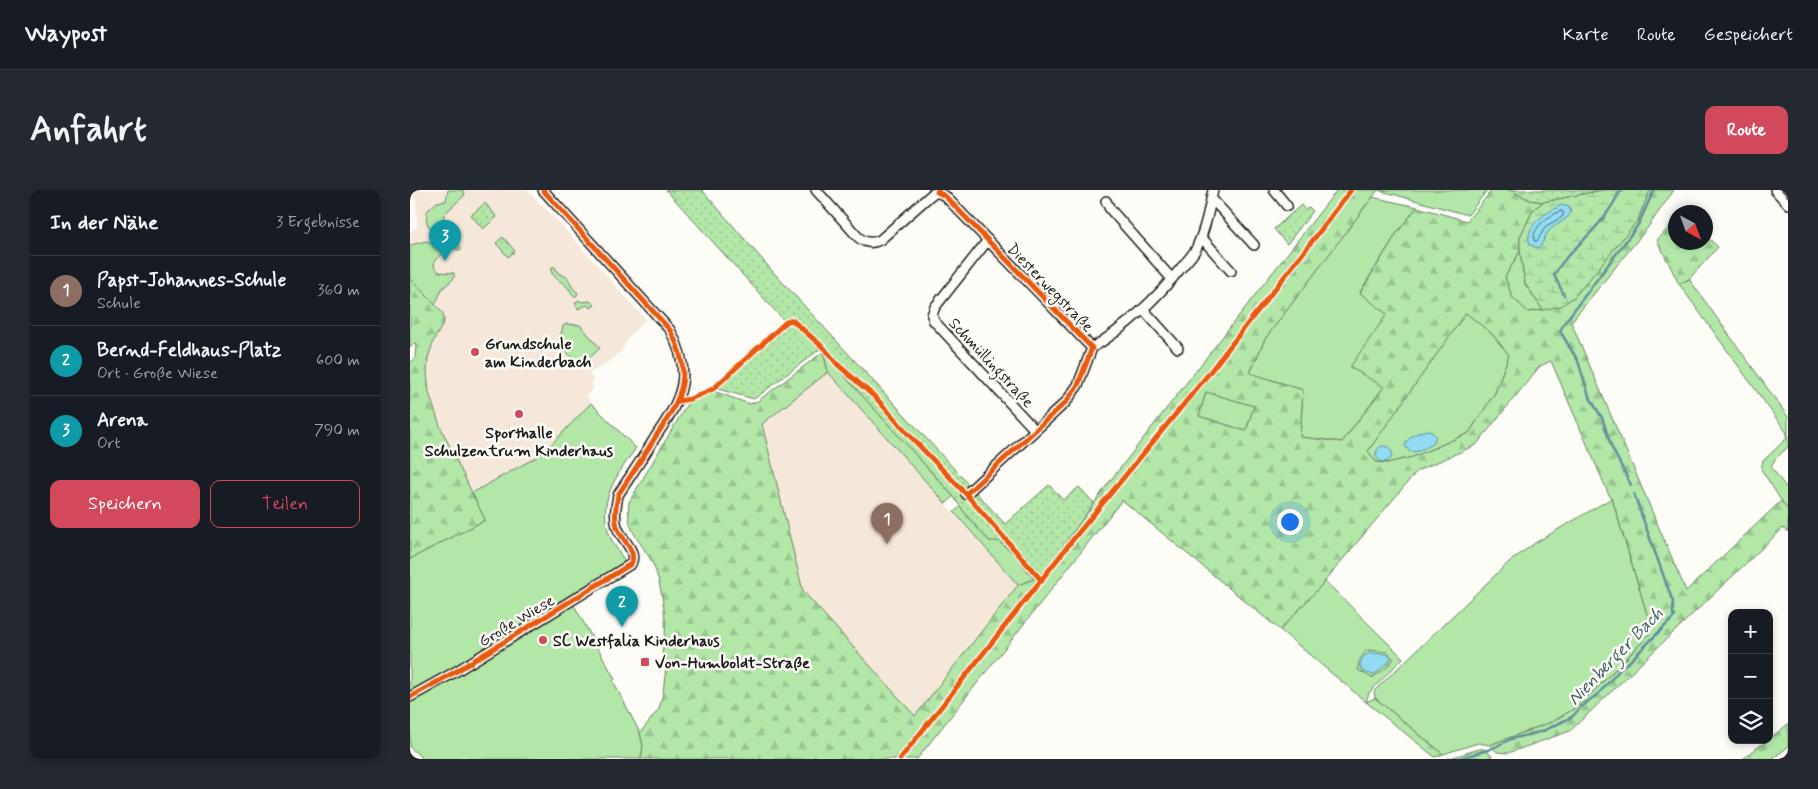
<!DOCTYPE html>
<html lang="de">
<meta charset="utf-8">
<style>
body{margin:0;font-family:Mynerve,sans-serif;background:#242831;color:#f1f3f6}
.controls{position:absolute;right:15px;bottom:15px;display:grid;overflow:hidden;border-radius:10px;box-shadow:0 2px 8px #0003}
.controls button{width:45px;height:45px;display:grid;place-items:center;padding:0;border:0;border-bottom:1px solid #363941;background:#171b24;color:#f1f3f6;font:25px sans-serif}
.compass{position:absolute;left:1258px;top:15px;width:45px;height:45px;border-radius:50%;background:#171b24;box-shadow:0 2px 8px #0003;rotate:139deg}
.you{position:absolute;left:879px;top:331px;width:18px;height:18px;margin:-12px;border:4px solid #fff;border-radius:50%;background:#1a73e8;box-shadow:0 0 0 8px #1a73e833}
.badge{display:grid;place-items:center;width:32px;height:32px;border-radius:50%;background:#d1495b;color:#fff;font-size:16px;font-weight:700}
.pin{position:absolute;translate:-50% -41px;filter:drop-shadow(0 1px 2px #0008)}
.pin::after{content:'';position:absolute;top:26px;width:18px;height:15px;background:inherit;clip-path:polygon(0 0,100% 0,50% 100%)}
.list{margin:0;padding:0;list-style:none}
h2{display:flex;justify-content:space-between;align-items:center;height:65px;margin:0;padding:0 20px;font-size:21px}
h2 small{font-size:16px;font-weight:400;color:#9ea1a6}
.list li{display:grid;grid-template-columns:32px 1fr auto;gap:15px;align-items:center;box-sizing:border-box;height:70px;padding:0 20px;border-top:1px solid #363941}
.list b{display:block;font-size:19px;white-space:nowrap}
.list p{margin:0;font-size:16px;white-space:nowrap;color:#9ea1a6}
.list em{font-size:16px;font-style:normal;color:#9ea1a6}
.actions{display:flex;gap:10px;padding:15px 20px}
.actions a{flex:1;padding:11px 0;border:1px solid #d1495b;border-radius:10px;text-align:center;font-size:18px;color:#d1495b}
.actions .main{background:#d1495b;color:#fff}
.icon{flex:none;width:28px;height:28px;fill:none;stroke:currentColor;stroke-width:2;stroke-linecap:round;stroke-linejoin:round}
.map{position:relative;flex:none;width:1378px;height:569px;overflow:hidden;border-radius:10px}
header{display:flex;align-items:center;gap:30px;box-sizing:border-box;height:70px;padding:0 25px;background:#171b24;border-bottom:1px solid #363941}
header strong{font-size:24px}
nav{display:flex;gap:28px;margin-inline-start:auto;font-size:18px}
.intro{display:flex;align-items:center;justify-content:space-between;box-sizing:border-box;height:120px;padding:0 30px}
h1{margin:0;font-size:35px}
.button{padding:12px 22px;border-radius:10px;background:#d1495b;color:#fff;font-size:18px;font-weight:700}
main{display:flex;gap:30px;padding:0 30px}
aside{flex:1;background:#171b24;border-radius:10px;box-shadow:0 2px 8px #0003}
.map>svg:first-child{display:block}
</style>
<header>
<strong>Waypost</strong>
<nav><a>Karte</a><a>Route</a><a>Gespeichert</a></nav>
</header>
<div class="intro"><h1>Anfahrt</h1><a class="button">Route</a></div>
<main>
<aside>
<h2>In der Nähe<small>3 Ergebnisse</small></h2>
<ul class="list">
<li><span class="badge" style="background:#8d6e63">1</span><div><b>Papst-Johannes-Schule</b><p>Schule</p></div><em>360 m</em></li>
<li><span class="badge" style="background:#0f9aa8">2</span><div><b>Bernd-Feldhaus-Platz</b><p>Ort · Große Wiese</p></div><em>600 m</em></li>
<li><span class="badge" style="background:#0f9aa8">3</span><div><b>Arena</b><p>Ort</p></div><em>790 m</em></li>
</ul>
<div class="actions"><a class="main">Speichern</a><a>Teilen</a></div>
</aside>
<div class="map">
<svg width="1378" height="569" viewBox="0 0 1378 569">
<defs>
<pattern id="forest-firs" width="22" height="20" patternUnits="userSpaceOnUse" patternTransform="scale(1.25)"><rect width="22" height="20" fill="#b2e7a8"/><path d="M5 1l3.5 6h-7zM16 11l3.5 6h-7z" fill="#98c690"/></pattern>
<pattern id="wetland-marsh" width="20" height="14" patternUnits="userSpaceOnUse" patternTransform="scale(1.25)"><rect width="20" height="14" fill="#b2e7a8"/><path d="M1 5h8M5 5V1M11 12h8M15 12V8" fill="none" stroke="#98c690"/></pattern>
<pattern id="park-dots" width="8" height="8" patternUnits="userSpaceOnUse" patternTransform="scale(1.25)"><rect width="8" height="8" fill="#b2e7a8"/><path d="M2 2h.1M6 6h.1" fill="none" stroke="#98c690" stroke-width="1.8" stroke-linecap="round"/></pattern>
</defs>
<rect width="100%" height="100%" fill="#fdfcf7"/>
<filter id="ink" filterUnits="userSpaceOnUse"><feTurbulence type="fractalNoise" baseFrequency=".02" numOctaves="2"/><feDisplacementMap in="SourceGraphic" scale="10" xChannelSelector="R" yChannelSelector="G"/><feConvolveMatrix kernelMatrix="1 2 1 2 8 2 1 2 1" color-interpolation-filters="sRGB"/></filter>
<g filter="url(#ink)">
<path fill="#f5e7d9" d="M0,0H117L152,36L236,130L220,145L212,160L204,168L179,184L183,190L181,193L184,198L176,206L181,213L132,264L62,303L30,236L19,203L17,181L18,168L24,150L34,132L0,88V43L7,36L6,10L0,2Z
M418,182L608,395L505,527L393,401L352,234Z"/>
<path fill="#b2e7a8" stroke="#678262" d="M38,0H53L55,5L34,24L33,37L52,59L48,60C42,58 42,53 37,49C25,38 14,43 17,21L27,12L36,11Z
M968,0H1077L1058,25Z
M962,7L1007,17L987,43L950,102L977,124L974,197L932,252L890,247L893,200L840,183L855,149Z
M16,51L33,56L36,61L25,70L24,76L29,82L44,83V88L32,99L25,115L0,88V55Z
M1110,61L1115,94L1133,120L1118,122L1102,107L1095,87Z
M142,77H145L148,83L158,88L162,97L168,103L166,106H163C158,92 145,92 141,81Z
M1279,89L1378,227V257L1365,269L1361,277L1378,300V317L1376,318L1351,279L1353,271L1376,249L1377,243L1269,94Z
M169,110L171,112L180,111L185,115L181,118L177,115L168,119L165,113Z
M1056,122L1082,144L1099,165L1085,203L1059,243L1003,267L977,273L966,272L958,261Z
M156,134L170,135L190,158L170,177L149,153L153,136Z
M413,162L543,306L536,314L418,182Z
M796,201L844,216L836,241L789,226Z
M181,213L226,258C207,285 186,311 200,346C203,355 211,363 215,373L160,408L205,489L203,491L230,543L233,556L231,569H13L0,557V369L75,330L62,303L132,264Z
M1202,308L1240,434L1239,445L1170,515L1144,531L1080,555L1068,553L1033,564L965,508L964,501L1099,372L1125,353Z
M551,316L557,326L579,351L587,350L604,364L624,389L608,395L544,322Z
M915,391L993,468L959,503L956,512L870,440Z"/>
<path fill="url(#forest-firs)" stroke="#678262" fill-rule="evenodd" d="M927,0H968L855,149L840,183L893,200L890,247L932,252L974,197L940,177L977,124L950,103L987,43L1007,17L1057,31L1082,0H1100L1120,10L1133,12L1123,20L1110,47V61L1095,87L1102,107L1118,122L1133,120L1164,107L1228,30L1240,0H1264L1238,37L1161,132L1276,401L1371,311L1378,320V342L1373,338L1160,541L1098,563L1087,562L1080,555L1144,531L1170,515L1215,470L1239,445L1240,434L1202,308L1199,305L1141,171L1130,176L1066,255L1007,281L908,399L870,440L712,310L507,569H231L233,556L230,543L249,519L253,503L257,468L252,465C253,458 254,452 255,445C257,429 250,387 242,372C229,348 216,342 219,312L279,211L303,201L340,214L348,211L413,162L418,182L352,234L393,401L505,526L608,395L624,389L637,378L700,291ZM1056,123L1082,144L1099,165L1085,203L1059,243L1003,267L977,273L966,272L958,261ZM796,202L844,216L836,241L789,226Z
M1265,31L1266,52H1296V46L1308,57L1279,89L1269,94L1247,50Z
M0,88L33,123L34,132L24,150L18,168L17,181L19,203L30,236L75,330L0,369V173L5,169L6,154L5,153L0,157Z
M965,508L1033,564L1025,567L956,512Z
M1378,534V557L1362,569H1333L1357,550H1359V549Z
M1069,559H1074L1082,566L1075,569H1037Z"/>
<path fill="url(#wetland-marsh)" stroke="#678262" d="M1192,0H1240L1228,30L1177,92L1164,107L1151,116L1133,120L1115,94L1110,61V47L1123,20L1133,12Z
M957,460L977,462L984,469L975,479L962,488L948,480C948,471 951,467 957,460Z"/>
<path fill="url(#park-dots)" stroke="#678262" d="M256,0H292L364,83L595,334L639,295L653,310L669,297L684,313L637,378L624,389L604,364L588,351H579L557,326L543,306L410,159L344,209L308,199L378,135Z
M1100,0H1192L1133,12L1120,10Z
M75,13L87,27L73,39L61,25Z
M891,15L895,20L899,17L903,21L877,54L864,39Z
M93,47L105,61L98,67L86,53Z"/>
<path fill="#91dcf2" stroke="#628f9c" d="M1152,15L1159,17L1161,23C1154,33 1146,33 1139,41C1134,46 1134,54 1128,58L1120,55C1113,35 1137,22 1152,15Z
M1018,240L1022,242L1026,247L1023,254L1009,261L1000,262L995,256C998,246 1008,242 1018,240Z
M966 264a8 8 0 1 1 16 0a8 8 0 1 1-16 0Z
M961,463L976,464L980,466L981,470L964,485L954,482L950,477C951,469 953,465 961,463Z"/>
<g fill="none" stroke-linecap="round" stroke-linejoin="round">
<path stroke="#4b6972" stroke-width="1" d="M1151,21L1154,23L1152,27L1136,36L1127,51H1124C1122,36 1139,26 1151,21Z"/>
<path stroke="#628f9c" stroke-width="2.5" d="M1154,105L1144,85C1156,64 1170,55 1185,38C1194,28 1203,15 1209,3L1214,0
M1221,295L1202,258L1192,228L1179,206L1168,171L1150,141L1155,132L1228,35L1244,0
M1047,569L1081,559L1101,549L1133,541L1162,527L1171,517L1189,503L1214,475L1218,473L1265,426L1263,424V412L1224,304"/>
<g stroke="#1c1c1c" stroke-width="12">
<path id="minor" d="M406,0L448,47C455,53 462,54 470,50L522,4C528,2 530,3 535,6L682,158L668,195L656,212L556,304
M864,0L877,16
M1365,0L1378,14
M801,8L844,55
M696,11L700,19L762,89
M791,47L821,81
M578,50L525,117L522,125L524,131L625,240
M733,119L768,158
M682,158C716,137 747,108 771,78C776,72 782,66 786,59C795,40 799,20 803,0
M0,507L45,482L221,374C228,361 211,349 207,337C204,326 206,316 208,305C221,285 234,266 246,246C272,208 284,184 260,140L133,0"/>
</g>
<use href="#minor" stroke="#fdfcf7" stroke-width="9"/>
<g stroke="#fdfcf7" stroke-width="8">
<path id="cycleway" d="M528,0L527,2L535,6L682,158L668,195L656,212L556,304
M268,211L280,209L303,199L376,132L382,130L415,159L427,174L466,208L499,245L556,304L632,391
M0,507L45,482L221,374C228,361 211,349 207,337C204,326 206,316 208,305C221,285 234,266 246,246C272,208 284,184 260,140L133,0
M490,569L665,347L796,187L910,41L941,0"/>
</g>
<use href="#cycleway" stroke="#e8590c" stroke-width="5"/>
</g>
</g>
<g fill="#d1495b" stroke="#fdfcf7" stroke-width="2">
<circle cx="65" cy="162" r="5"/>
<circle cx="109" cy="224" r="5"/>
<circle cx="133" cy="450" r="5"/>
<rect x="230" y="467" width="10" height="10" rx="2.5"/>
</g>
<g text-anchor="middle" stroke-width="5" stroke-linejoin="round" paint-order="stroke">
<g font-size="16" fill="#1c1c1c" stroke="#fdfcf7">
<text transform="translate(641 97) rotate(46)" y="6">Diesterwegstraße</text>
<text transform="translate(582 172) rotate(47)" y="6">Schmüllingstraße</text>
<text transform="translate(106 430) rotate(-31)" y="6">Große Wiese</text>
</g>
<g font-size="16" font-weight="bold" fill="#1c1c1c" stroke="#fdfcf7" text-anchor="start">
<text x="75" y="159">Grundschule<tspan x="75" dy="18">am Kinderbach</tspan></text>
<text x="109" y="248" text-anchor="middle">Sporthalle<tspan x="109" dy="18">Schulzentrum Kinderhaus</tspan></text>
<text x="143" y="456">SC Westfalia Kinderhaus</text>
<text x="245" y="478">Von-Humboldt-Straße</text>
</g>
<g font-size="18" font-style="italic" fill="#455f67" stroke="#fdfcf7">
<text transform="translate(1205 466) rotate(-46)" y="6">Nienberger Bach</text>
</g>
</g>
</svg>
<div class="controls">
<button>+</button>
<button>−</button>
<button><svg class="icon" aria-label="layers" viewBox="0 0 24 24"><path d="M12 4l9 5-9 5-9-5zM3 14l9 5 9-5"/></svg></button>
</div>
<svg class="compass" viewBox="-18 -18 36 36"><path d="M0-13l5 13h-10z" fill="#e53935"/><path d="M0 13l5-13h-10z" fill="#9ea1a6"/></svg>
<div class="you"></div>
<div class="pin badge" style="left:477px;top:354px;background:#8d6e63">1</div>
<div class="pin badge" style="left:212px;top:437px;background:#0f9aa8">2</div>
<div class="pin badge" style="left:35px;top:71px;background:#0f9aa8">3</div>
</div>
</main>
